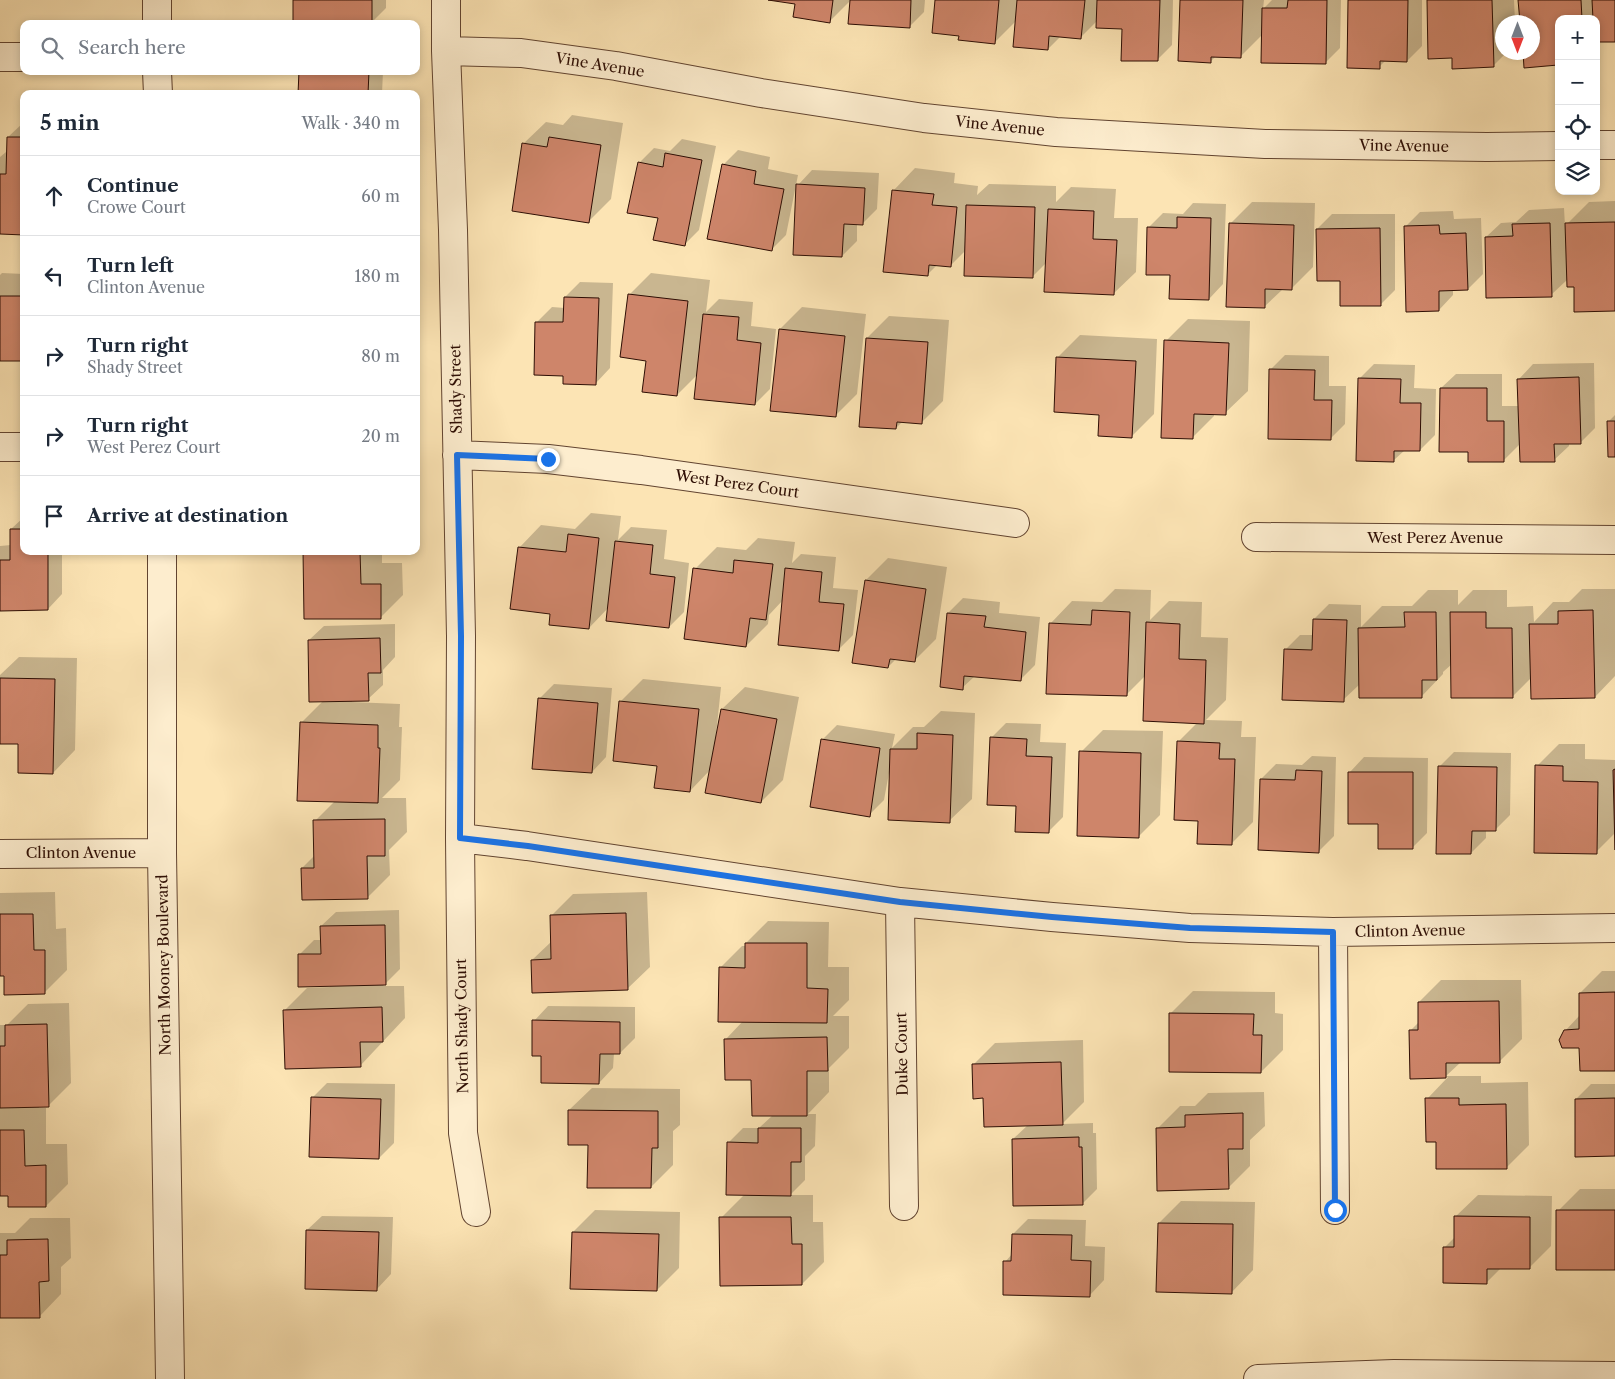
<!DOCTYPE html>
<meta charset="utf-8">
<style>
body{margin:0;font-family:"Libre Caslon Text",serif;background:#f2f2f3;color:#1f2937}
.controls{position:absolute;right:15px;top:15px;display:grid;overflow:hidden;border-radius:10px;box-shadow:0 2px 8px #0003}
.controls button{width:45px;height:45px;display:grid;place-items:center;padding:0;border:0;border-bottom:1px solid #e0e1e3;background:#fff;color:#1f2937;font:25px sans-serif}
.compass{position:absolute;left:1495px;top:15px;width:45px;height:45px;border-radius:50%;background:#fff;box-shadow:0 2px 8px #0003;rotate:180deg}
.stop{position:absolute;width:15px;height:15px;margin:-11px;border:4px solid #1a73e8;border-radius:50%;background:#fff}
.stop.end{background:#1a73e8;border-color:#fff;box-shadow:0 1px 5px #0008}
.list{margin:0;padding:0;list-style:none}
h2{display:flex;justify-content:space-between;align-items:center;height:65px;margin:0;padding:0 20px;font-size:21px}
h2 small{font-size:16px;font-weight:400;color:#747a83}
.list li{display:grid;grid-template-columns:32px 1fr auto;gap:15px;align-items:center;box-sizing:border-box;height:80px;padding:0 20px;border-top:1px solid #e0e1e3}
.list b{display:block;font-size:19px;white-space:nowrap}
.list p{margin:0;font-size:16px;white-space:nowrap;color:#747a83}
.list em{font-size:16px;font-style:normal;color:#747a83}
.icon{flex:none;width:28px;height:28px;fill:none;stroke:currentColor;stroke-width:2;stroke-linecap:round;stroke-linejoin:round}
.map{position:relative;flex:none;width:1615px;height:1379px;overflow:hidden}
.search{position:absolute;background:#fff;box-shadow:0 2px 8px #0003;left:20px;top:20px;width:400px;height:55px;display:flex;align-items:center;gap:12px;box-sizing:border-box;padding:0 18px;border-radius:10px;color:#747a83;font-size:19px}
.panel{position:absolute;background:#fff;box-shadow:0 2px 8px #0003;left:20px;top:90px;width:400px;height:465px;border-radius:10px}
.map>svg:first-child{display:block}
</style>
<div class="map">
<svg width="1615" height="1379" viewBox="0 0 1615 1379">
<rect width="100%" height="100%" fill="#fce4b4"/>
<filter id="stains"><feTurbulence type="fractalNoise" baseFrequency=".004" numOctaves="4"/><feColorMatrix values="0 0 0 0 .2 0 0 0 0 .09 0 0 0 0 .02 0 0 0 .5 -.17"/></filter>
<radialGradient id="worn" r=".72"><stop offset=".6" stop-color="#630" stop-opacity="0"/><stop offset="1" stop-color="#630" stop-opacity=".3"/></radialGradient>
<path fill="#0003" d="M294,0H386V8L371,23Z
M777,0H925L924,12L909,27L851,0L829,22L797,3Z
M936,0H1173L1172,45L1157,60L1123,27L1098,20L1081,37L1061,36L1048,49L1017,20L994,43L960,35Z
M1181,0H1264L1263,9L1272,0H1341L1340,48L1325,63L1263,34L1240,57L1216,56L1211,61Z
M1349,0H1422V46L1407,61L1386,60L1379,67Z
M1428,0H1514L1515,22H1502V52H1507L1493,66L1453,57Z
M1519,0H1615V41L1596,19H1559V62L1557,64L1532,52V22H1521Z
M300,71H383L382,94H299Z
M572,115L623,123L611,199L589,221L523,144L546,122L563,125Z
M24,122V234L0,233V157L6,152H8V137Z
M682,139L716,146L699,230L685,244L659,217L639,163L654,148L670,151Z
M738,150L770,157L768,169L798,175L786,235L771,250L723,165Z
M915,168L955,173L954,183L978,186L977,195L989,184L1056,186V202L1071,187L1116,189L1114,218H1138L1136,272L1113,294L1047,262L1032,277L966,250L950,266L938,264L927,275L893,191Z
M812,170L879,173L877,209L862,224H857V241L842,256L798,185Z
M1615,201V310L1575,285L1568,279L1551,295L1486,237L1501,223L1516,222L1529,210L1564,208L1565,226L1589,202Z
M1252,202L1315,203L1313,267L1291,289H1283L1264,307L1230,224Z
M1193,203L1226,204L1223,284L1209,299L1171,274L1148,228L1163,213L1183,214Z
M1453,211L1454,219L1481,218L1483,274L1468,289H1453V295L1439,310L1405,227L1420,212Z
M1332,214H1395V290L1380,305L1317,229Z
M2,273L24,274V360L0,359V275Z
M651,273L710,280L706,312L719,299L753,302L751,326L776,329L770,389L755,404L698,374L677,395L647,359L629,295Z
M580,282L613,283L610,368L596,383L564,375L537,322L552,307L565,308V297Z
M802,307L866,314L857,394L835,416L780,329Z
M889,316L949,320L943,401L921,423L903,421L896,428L867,338Z
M1188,319L1250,321L1248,391L1225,413H1214V416L1192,438L1166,341Z
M1080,335L1157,339L1154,414L1132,436L1101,413L1058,357Z
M1285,355L1329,356V386H1346L1345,424L1330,439L1270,370Z
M1594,363L1595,428L1581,442L1569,443V446L1554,460L1521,443L1504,460L1470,451L1441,388L1456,374H1502V406H1519V379L1533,364Z
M1374,364L1415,365L1414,388L1436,389L1435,435L1420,450H1405L1394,460L1359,379Z
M1615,415V456L1608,422Z
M591,513L621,516L618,540L631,527L667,530L664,559L689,563L684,612L669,627L609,607L589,628L551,613L519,548L541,525L575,529Z
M24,517V551H62V594L48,609L0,610V546L11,545V529Z
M758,538L795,542L792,563L801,554L836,557L833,588L858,590L853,635L838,650L783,600L769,615L768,624L746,646L695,569L717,547L746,550Z
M305,551H382V563H402L403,595L381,617Z
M888,558L947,567L936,639L914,661L897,658L888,667L866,580Z
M1115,589L1151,590L1150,620L1169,601L1202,602L1201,637L1228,638L1226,700L1206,720L1242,721L1241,737H1256L1253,822L1231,844L1199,820L1178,742L1198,722L1145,676L1126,695L1050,624L1072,601L1102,602Z
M1582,589H1615V676L1595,697L1532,677L1512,697L1452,664L1443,672V674L1421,697L1360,684L1343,700L1285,650L1300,635H1314V619L1329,604L1361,605V627L1382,606H1412L1428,590H1458V605L1473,590H1507V607L1533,606L1534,622L1553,602H1569Z
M963,598L1000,602L999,613L1040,617L1035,665L1020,680L975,676L962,688L948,613Z
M395,624V657L383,670V685L368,699L352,700V702L400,704L399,727H402L400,780L382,798H406L407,832L389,850L390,875L368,897L302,868L315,855V821L335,801L301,723L324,700L309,640L324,626Z
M19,657L77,658L75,750L53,773L20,743H0V675Z
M643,679L721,687L716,735H717L722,709L745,687L799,697L783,780L761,802L711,769L690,791L658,765L621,701Z
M554,684L612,688L606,757L592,772L539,699Z
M941,711L975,713L972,799L949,821L889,773L884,800L869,815L822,740L837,725L895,734L892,748L913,727H924Z
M1006,723L1041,724L1040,742L1066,743L1063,817L1048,832L1018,804L991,738Z
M1103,730L1163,731L1160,815L1138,837L1081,752Z
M1559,744H1585V759L1615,760V833L1596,852L1537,766Z
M1454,752L1511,753L1510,815L1495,830H1486V838L1471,853L1439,767Z
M1312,756L1336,757L1334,836L1319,851L1261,779L1276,764L1302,765Z
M1364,757L1428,758L1427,833L1412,848L1379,822L1350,772Z
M55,892L56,929L66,928L67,970L45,992L5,975H0V893Z
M647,892L650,967L627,989L532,960L552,941L551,916L573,894Z
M399,910L400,969L383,986H404L405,1018L360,1066L285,1010L307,988L330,987V985L299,955L314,940H322L321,926L336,912Z
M768,921L829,922L828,967H849V1000L833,1016H849V1048L829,1068V1092L808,1114H816L815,1146L805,1156V1180L790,1195H813V1222H823L824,1262L802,1284L721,1218L745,1194L728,1143L743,1128H759L773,1115L753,1078L726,1039L743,1021L720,968L742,946H746V943Z
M1602,971H1615V1070L1580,1047L1565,1031L1580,1015V993Z
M1441,980H1521L1522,1039L1500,1061L1461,1062L1446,1076H1481V1083L1528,1082L1529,1145L1507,1167L1437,1141L1427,1099L1448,1077L1411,1078V1030L1419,1022V1002Z
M1193,991L1275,992V1013L1283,1014V1050L1261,1072L1171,1013Z
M69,1003L71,1083L48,1106H39V1108H46V1144H67L68,1184L46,1206L10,1195H0V1025H7L28,1004Z
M548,1006L635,1007V1038L620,1053H614L613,1068L599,1083L542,1055L534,1021Z
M1083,1040L1084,1102L1062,1124L1093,1123V1133H1096L1097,1189L1082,1204L1013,1139L1028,1125L973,1065L995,1043Z
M327,1083L395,1084L394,1143L379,1158L312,1098Z
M1591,1084H1615V1155L1576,1099Z
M592,1088L680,1089V1125L673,1131V1165L651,1187L589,1144L569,1110Z
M1264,1092L1265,1126L1250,1140V1166L1228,1188L1158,1128L1180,1106H1195L1208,1093Z
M1580,1189H1615V1269L1558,1211Z
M1478,1195L1552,1196L1551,1246L1529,1268H1501L1486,1283L1444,1248L1455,1237V1217Z
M1181,1201L1255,1202L1253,1270L1231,1293L1159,1223Z
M595,1210L680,1212L679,1268L657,1290L573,1232Z
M322,1216L393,1217L391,1274L377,1289L307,1230Z
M30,1218H70L71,1258L61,1267V1294L39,1317H0V1233H15Z
M1028,1219L1086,1220L1085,1246L1105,1247L1104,1280L1090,1295L1005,1262L1013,1253V1234Z"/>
<path fill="#ce856a" stroke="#2e0e04" d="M293,0H372V24H293Z
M768,0H833L830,23L793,17L795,4Z
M850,0H911L910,28L848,24Z
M935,0H999L995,44L958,40L959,36L932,33Z
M1017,0H1085L1081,39L1049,36L1048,50L1013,47Z
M1097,0H1160L1158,61H1121L1122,29L1096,28Z
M1180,0H1243L1241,58L1211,57V63L1178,61Z
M1288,0H1327L1326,64L1261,63L1262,8H1287Z
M1348,0H1408L1407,62L1380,61V69L1347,68Z
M1427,0H1492L1494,67L1452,69V58L1428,59Z
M1518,0H1581L1582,19H1559L1558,65L1524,68L1523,52H1532V22H1520Z
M1592,0H1615V42H1596V19H1593Z
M299,71H369L368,94H298Z
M7,137H24V235L0,234V174H6Z
M549,137L601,145L589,223L512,211L522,143L547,147Z
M665,153L702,160L685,246L653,240L658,218L627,213L638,162L663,167Z
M722,164L756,171L754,184L784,189L772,251L707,239Z
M796,184L865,188L863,225L844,224L842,257L793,255Z
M892,190L934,194L932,205L957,207L951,267L929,265L928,276L883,272Z
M966,205L1035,207L1033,278L964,276Z
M1048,209L1094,211L1093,239L1117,240L1114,295L1044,292Z
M1177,217L1211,218L1209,300L1169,299L1170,275H1146L1147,227L1177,228Z
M1615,222V311L1574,312V287H1567L1565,223Z
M1229,223L1294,225L1292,290L1265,289V308L1226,307Z
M1550,223L1552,297L1486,298L1485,237L1513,236L1512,224Z
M1439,225L1440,234L1466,233L1468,290L1439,291V311L1406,312L1404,226Z
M1380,228L1381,306H1340V281H1317L1316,229Z
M628,294L688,301L677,396L642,392L646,361L620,357Z
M0,296H24V361H0Z
M564,297L599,298L596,385L563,384V376L534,375L535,322H563Z
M703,314L739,317L737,340L761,343L755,405L694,399Z
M779,329L845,336L836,417L770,411Z
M866,338L928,342L922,424L897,422L896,429L859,427Z
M1164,340L1229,343L1226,415L1194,414L1193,439L1161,438Z
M1056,357L1136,361L1132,438L1098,436L1099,415L1054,412Z
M1269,369L1315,370L1314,400H1332L1331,440L1268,439Z
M1579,377L1581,444H1554L1555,462H1520L1517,379Z
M1358,378L1401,379L1400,403H1421L1420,451H1394V462L1356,461Z
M1440,388H1487V421H1504V462H1468V452H1439Z
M1607,421H1615V457H1608Z
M10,529H24V551H48V610L0,611V560H10Z
M568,534L599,538L589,629L549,625L550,614L510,609L518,547L566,552Z
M615,541L653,545L650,574L675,577L669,628L606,621Z
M303,551H360L361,584H381V619H304Z
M734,560L773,564L766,620L750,618L746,647L684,639L693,568L733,573Z
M785,568L822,572L819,602L844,604L839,651L778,645Z
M865,580L926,589L915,662L890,659L888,668L852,663Z
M1092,610L1130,612L1127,696L1046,694L1049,623L1091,625Z
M1593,610L1595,698L1531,699L1529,624H1558V611Z
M1404,612H1436L1437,680H1422V698H1359L1358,628L1405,627Z
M1450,612H1486V628H1512L1513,698H1451Z
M947,613L986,616L984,627L1026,632L1021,681L964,676L963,690L940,687Z
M1313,619L1347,620L1344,702L1282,700L1284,649L1312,650Z
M1146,622L1180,624L1179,659L1206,660L1204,724L1143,721Z
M380,638L381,673H368L369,701L309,702L308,640Z
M0,678L55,679L53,774L18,773V744H0Z
M538,698L598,703L592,773L532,769Z
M619,701L699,709L690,792L654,788L657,766L613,761Z
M721,709L777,719L761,803L705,793Z
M300,722L378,725V748H380L378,803L297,801Z
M917,733L953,735L950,823L888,820L890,749H917Z
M990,737L1027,739L1026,756L1052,757L1049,833L1015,832L1016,806L987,805Z
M821,739L880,748L870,817L810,807Z
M1177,741L1220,743L1219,759H1235L1232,845L1197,844L1198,821L1174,820Z
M1079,751L1141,753L1139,838L1077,836Z
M1535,765L1563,766V781L1598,782L1597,854L1534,853Z
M1438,766L1497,767L1496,831H1472L1471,854H1436Z
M1615,769V850L1613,770Z
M1296,770L1322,771L1319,853L1258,850L1260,779L1295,780Z
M1348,772H1413V849H1378V824H1348Z
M385,819V856H367L368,899L302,900L301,868H314L313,820Z
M626,913L628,990L532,993L531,960L551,959L550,915Z
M0,914H33L34,950H45V994L4,995V976H0Z
M385,925L386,985L298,987V954H321L320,926Z
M745,943H807V988L828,989L827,1023L718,1022L719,967L745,968Z
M1615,992V1071H1580L1579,1048H1562L1559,1040L1564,1030L1579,1029V993Z
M1499,1001L1500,1063H1446V1078L1410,1079L1409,1030H1418V1002Z
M382,1007L383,1042H360L361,1067L285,1069L283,1010Z
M1169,1013L1254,1014L1253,1035H1262L1261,1073L1169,1072Z
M532,1020L620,1022V1054H600L599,1084L541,1083V1056H532Z
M47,1024L49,1107L0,1108V1046H5V1025Z
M827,1037L828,1071H807V1116H752L751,1080H725L724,1039Z
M1061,1062L1063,1125L984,1127L983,1098L973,1099L972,1064Z
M311,1097L381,1099L379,1159L309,1157Z
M1425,1098H1459V1105L1506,1104L1507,1169H1436V1142H1426Z
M1615,1098V1156L1575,1157V1099Z
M568,1110L658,1111V1148H652L651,1188H587L588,1145H568Z
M1243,1113V1149H1228L1229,1189L1157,1191L1156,1128L1185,1127V1115Z
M758,1128H801V1162H791V1196L726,1195L727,1142L758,1143Z
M0,1130H24L25,1166L46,1165V1207H8V1196H0Z
M1079,1137V1147H1082L1083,1205L1013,1206L1012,1139Z
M1556,1210H1615V1270H1556Z
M1454,1216L1530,1217V1269H1487V1284L1443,1283V1247H1454Z
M719,1217H791L792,1244H802V1285L720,1286Z
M1158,1223L1233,1224L1232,1294L1156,1292Z
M306,1230L379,1232L377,1291L305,1289Z
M572,1232L659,1234L657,1291L570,1289Z
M1012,1234L1072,1235L1071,1260L1091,1261L1090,1297L1003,1295V1261H1011Z
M48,1239L49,1281L39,1282L40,1318H0V1255H7V1240Z"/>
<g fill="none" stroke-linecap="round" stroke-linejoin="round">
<g stroke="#624430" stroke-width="30">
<path id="minor" d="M157,0V24
M446,0V51L453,230L461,636L460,838L463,1133L476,1212
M446,51L521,53L616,66L761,93L924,118L1056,132L1265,144L1487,147L1559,146
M0,57H24
M157,71L158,94
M1596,145H1615
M0,447H24
M457,455L548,459L641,470L1015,523
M1256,537L1615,540
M162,551V853L170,1379
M460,838L527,846L900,902L1052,917L1190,928L1333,932L1615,928
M0,854L162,853
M900,902L904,1206
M1333,932L1335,1210
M1258,1379L1394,1374L1615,1376"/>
</g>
<use href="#minor" stroke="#fdedce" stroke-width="28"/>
</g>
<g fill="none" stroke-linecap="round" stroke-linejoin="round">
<path stroke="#1a73e8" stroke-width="6" d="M548,459L457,455L461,636L460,838L528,846L900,902L1052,917L1190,928L1333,932L1335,1210"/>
</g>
<g text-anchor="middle" stroke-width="4.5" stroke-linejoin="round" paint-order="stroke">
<g font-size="15" fill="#2e0e04" stroke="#fdedce">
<text transform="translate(600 65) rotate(9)" y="5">Vine Avenue</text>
<text transform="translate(1000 126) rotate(6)" y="5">Vine Avenue</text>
<text transform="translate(1404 146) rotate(1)" y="5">Vine Avenue</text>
<text transform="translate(456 389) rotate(-91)" y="5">Shady Street</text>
<text transform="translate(737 484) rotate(8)" y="5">West Perez Court</text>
<text x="1435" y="543">West Perez Avenue</text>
<text x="81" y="858">Clinton Avenue</text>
<text transform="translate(1410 931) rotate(-1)" y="5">Clinton Avenue</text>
<text transform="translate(164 965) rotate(-91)" y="5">North Mooney Boulevard</text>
<text transform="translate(462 1026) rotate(-91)" y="5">North Shady Court</text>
<text transform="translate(902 1054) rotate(-91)" y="5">Duke Court</text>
</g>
</g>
<rect width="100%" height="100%" filter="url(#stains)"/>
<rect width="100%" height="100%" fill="url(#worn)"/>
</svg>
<div class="controls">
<button>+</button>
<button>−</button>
<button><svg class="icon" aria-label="locate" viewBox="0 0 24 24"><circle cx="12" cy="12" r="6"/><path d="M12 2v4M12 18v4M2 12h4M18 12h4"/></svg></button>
<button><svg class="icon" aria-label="layers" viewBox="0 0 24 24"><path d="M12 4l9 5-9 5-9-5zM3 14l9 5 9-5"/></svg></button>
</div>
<svg class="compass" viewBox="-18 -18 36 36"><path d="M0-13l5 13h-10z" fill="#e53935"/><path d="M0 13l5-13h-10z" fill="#747a83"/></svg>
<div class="stop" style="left:1335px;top:1210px"></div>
<div class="stop end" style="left:548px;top:459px"></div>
<div class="search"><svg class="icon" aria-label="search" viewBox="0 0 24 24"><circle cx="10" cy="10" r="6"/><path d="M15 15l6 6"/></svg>Search here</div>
<section class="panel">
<h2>5 min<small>Walk · 340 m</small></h2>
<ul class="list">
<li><svg class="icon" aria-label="ahead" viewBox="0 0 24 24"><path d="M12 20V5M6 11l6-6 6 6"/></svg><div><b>Continue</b><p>Crowe Court</p></div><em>60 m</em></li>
<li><svg class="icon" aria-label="left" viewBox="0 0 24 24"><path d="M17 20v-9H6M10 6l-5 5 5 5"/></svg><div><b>Turn left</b><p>Clinton Avenue</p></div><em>180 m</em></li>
<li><svg class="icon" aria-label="right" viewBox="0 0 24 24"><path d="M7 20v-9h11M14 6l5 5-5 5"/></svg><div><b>Turn right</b><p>Shady Street</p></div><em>80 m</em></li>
<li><svg class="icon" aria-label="right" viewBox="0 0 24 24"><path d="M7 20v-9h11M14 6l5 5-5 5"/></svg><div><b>Turn right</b><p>West Perez Court</p></div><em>20 m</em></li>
<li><svg class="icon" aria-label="arrive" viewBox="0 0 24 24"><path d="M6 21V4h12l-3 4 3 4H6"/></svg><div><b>Arrive at destination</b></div></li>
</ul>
</section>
</div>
